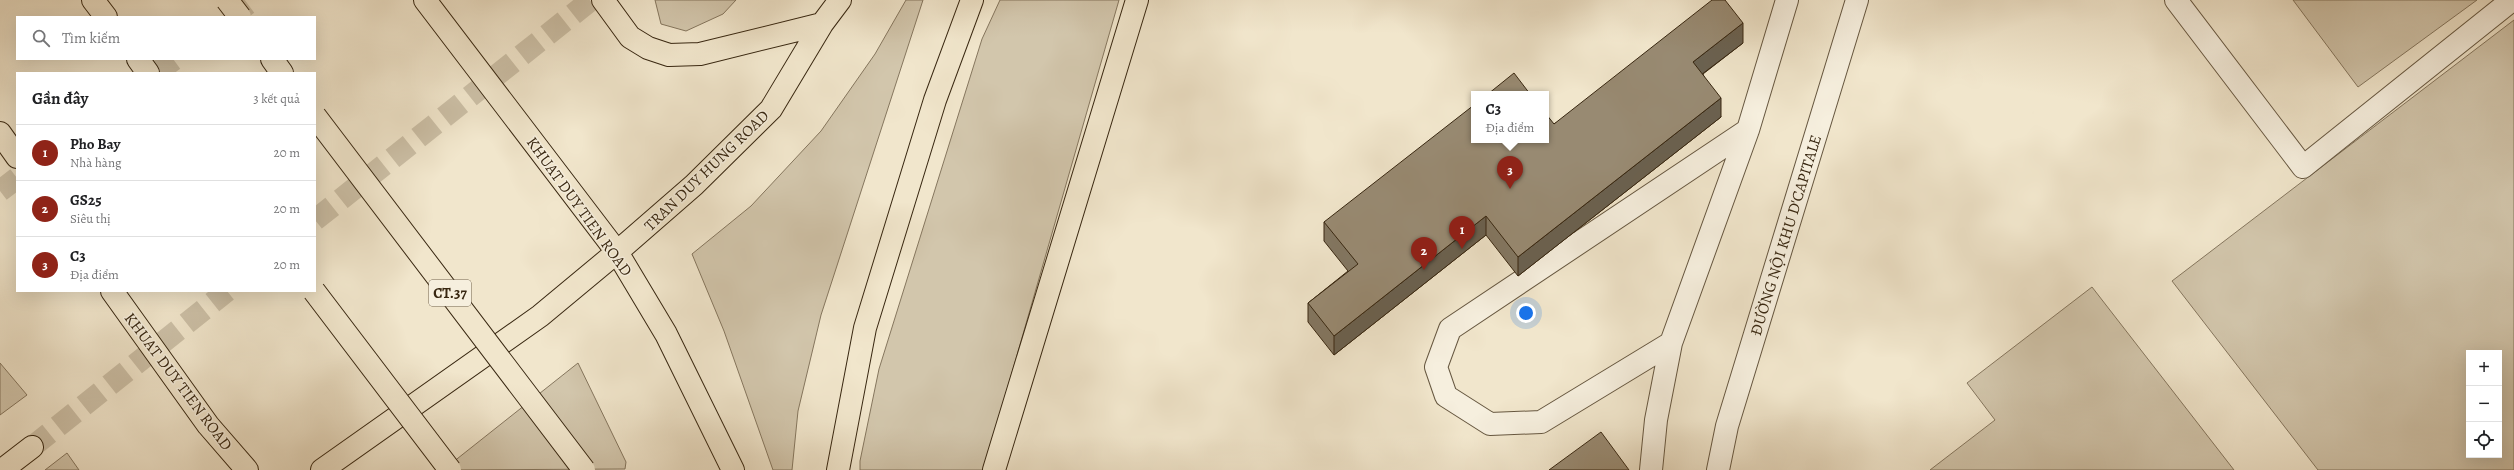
<!DOCTYPE html>
<html lang="vi">
<meta charset="utf-8">
<style>
body{margin:0;font-family:Alegreya,serif;background:#f6f6f6;color:#202124}
.controls{position:absolute;right:12px;bottom:12px;display:grid;overflow:hidden;border-radius:0px;box-shadow:0 4px 16px #0002}
.controls button{width:36px;height:36px;display:grid;place-items:center;padding:0;border:0;border-bottom:1px solid #e0e0e0;background:#fff;color:#202124;font:20px sans-serif}
.you{position:absolute;left:1526px;top:313px;width:14px;height:14px;margin:-10px;border:3px solid #fff;border-radius:50%;background:#1a73e8;box-shadow:0 0 0 6px #1a73e833}
.badge{display:grid;place-items:center;width:26px;height:26px;border-radius:50%;background:#8f2418;color:#fff;font-size:13px;font-weight:700}
.pin{position:absolute;translate:-50% -33px;filter:drop-shadow(0 1px 2px #0008)}
.pin::after{content:'';position:absolute;top:21px;width:14px;height:12px;background:inherit;clip-path:polygon(0 0,100% 0,50% 100%)}
.popup{position:absolute;left:1471px;top:91px;width:78px;height:52px;box-sizing:border-box;display:grid;place-content:center;border-radius:0px;background:#fff;filter:drop-shadow(0 1px 3px #0005);font-size:13px;white-space:nowrap;color:#757577}
.popup b{font-size:15px;color:#202124}
.popup::after{content:'';position:absolute;left:50%;top:100%;margin-left:-8px;border:8px solid transparent;border-top-color:#fff}
.list{margin:0;padding:0;list-style:none}
h2{display:flex;justify-content:space-between;align-items:center;height:52px;margin:0;padding:0 16px;font-size:17px}
h2 small{font-size:13px;font-weight:400;color:#757577}
.list li{display:grid;grid-template-columns:26px 1fr auto;gap:12px;align-items:center;box-sizing:border-box;height:56px;padding:0 16px;border-top:1px solid #e0e0e0}
.list b{display:block;font-size:15px;white-space:nowrap}
.list p{margin:0;font-size:13px;white-space:nowrap;color:#757577}
.list em{font-size:13px;font-style:normal;color:#757577}
.icon{flex:none;width:22px;height:22px;fill:none;stroke:currentColor;stroke-width:2;stroke-linecap:round;stroke-linejoin:round}
.map{position:relative;flex:none;width:2514px;height:470px;overflow:hidden}
.search{position:absolute;background:#fff;box-shadow:0 4px 16px #0002;left:16px;top:16px;width:300px;height:44px;display:flex;align-items:center;gap:10px;box-sizing:border-box;padding:0 14px;border-radius:0px;color:#757577;font-size:15px}
.panel{position:absolute;background:#fff;box-shadow:0 4px 16px #0002;left:16px;top:72px;width:300px;height:220px;border-radius:0px}
.map>svg:first-child{display:block}
</style>
<div class="map">
<svg width="2514" height="470" viewBox="0 0 2514 470">
<rect width="100%" height="100%" fill="#f1e6cc"/>
<filter id="stains"><feTurbulence type="fractalNoise" baseFrequency=".005" numOctaves="4"/><feColorMatrix values="0 0 0 0 .2 0 0 0 0 .09 0 0 0 0 .02 0 0 0 .5 -.17"/></filter>
<radialGradient id="worn" r=".72"><stop offset=".6" stop-color="#630" stop-opacity="0"/><stop offset="1" stop-color="#630" stop-opacity=".3"/></radialGradient>
<path fill="#d2c6ac" stroke="#85765e" fill-rule="evenodd" d="M655,0H736L723,14L686,31L661,24Z
M906,0H923L821,315L798,411L792,470H773L724,331L692,254L751,206L821,131L875,54Z
M1000,0H1119L984,470H860V461L879,369L982,39Z
M2293,0H2477L2358,87Z
M2514,20V470H2318L2172,281ZM2469,353H2499V455H2469Z
M2092,287L2234,470H1930L1995,420L1967,383Z
M0,363L27,395L0,415Z
M578,363L626,462L625,469L443,470Z
M67,453L79,470H45Z"/>
<g fill="none" stroke-linecap="round" stroke-linejoin="round">
<path stroke="#ccc0a7" stroke-width="22" stroke-dasharray="22 11" stroke-linecap="butt" d="M230,17L253,0
M156,73L175,59
M0,191L17,178
M315,220L591,0
M32,447L227,291"/>
<g stroke="#665740" stroke-width="24">
<path id="minor" d="M2176,0L2303,167L2512,0
M1671,343L1541,422L1490,424L1446,396L1436,367L1450,329L1748,130
M1651,470L1656,420L1671,343L1748,130L1787,0
M1718,470L1727,426L1857,0"/>
</g>
<g stroke="#382711" stroke-width="24">
<path id="major" d="M425,0L617,252L666,334L733,470
M603,0L630,37L648,48L669,55L700,54L822,24
M0,133L17,157
M112,291L208,425L247,470
M322,470L540,316L617,252L694,185L771,109L822,24L840,0
M838,470L865,328L935,100L972,0
M994,470L1137,0"/>
</g>
<g stroke="#382711" stroke-width="24">
<path id="highway" d="M93,0L106,17
M138,59L148,73
M272,59L282,73
M2,470L32,447"/>
</g>
<use href="#minor" stroke="#f6efde" stroke-width="22"/>
<use href="#major" stroke="#f1e6cc" stroke-width="22"/>
<use href="#highway" stroke="#f1e6cc" stroke-width="22"/>
<g stroke="#382711" stroke-width="24" stroke-linecap="butt">
<path id="highway-bridge" d="M227,0L240,17
M315,116L584,470
M314,291L450,470"/>
</g>
<use href="#highway-bridge" stroke="#f1e6cc" stroke-width="22"/>
</g>
<path fill="#837762" stroke="#382711" d="M1743,43L1703,74L1721,117L1518,276L1486,235L1334,355L1308,322V303L1348,271L1324,241V222Z"/>
<path fill="#6a6150" stroke="#382711" d="M1743,23V43L1693,81V62Z
M1721,98V117L1518,276V257Z
M1486,216V235L1334,355V336Z"/>
<path fill="#988a72" stroke="#382711" d="M1712,0H1725L1743,23L1693,62L1721,98L1518,257L1486,216L1334,336L1308,303L1358,264L1324,222L1474,105V140H1546V114L1554,124Z
M1514,73L1530,94H1488Z
M1601,432L1629,470H1549Z"/>
<g text-anchor="middle" stroke-width="3" stroke-linejoin="round" paint-order="stroke">
<rect fill="#f6efde" stroke="#71634e" stroke-width="1" x="429" y="280" width="42" height="26" rx="3"/>
<g font-size="15" font-weight="bold" fill="#382711">
<text x="450" y="298">CT.37</text>
</g>
<g font-size="16" fill="#382711" stroke="#f6efde">
<text transform="translate(706 170) rotate(-44)" y="6">TRAN DUY HUNG ROAD</text>
<text transform="translate(580 206) rotate(54)" y="6">KHUAT DUY TIEN ROAD</text>
<text transform="translate(1785 235) rotate(-73)" y="6">ĐƯỜNG NỘI KHU D'CAPITALE</text>
<text transform="translate(179 381) rotate(53)" y="6">KHUAT DUY TIEN ROAD</text>
</g>
</g>
<rect width="100%" height="100%" filter="url(#stains)"/>
<rect width="100%" height="100%" fill="url(#worn)"/>
</svg>
<div class="controls">
<button>+</button>
<button>−</button>
<button><svg class="icon" aria-label="locate" viewBox="0 0 24 24"><circle cx="12" cy="12" r="6"/><path d="M12 2v4M12 18v4M2 12h4M18 12h4"/></svg></button>
</div>
<div class="you"></div>
<div class="pin badge" style="left:1462px;top:249px">1</div>
<div class="pin badge" style="left:1424px;top:270px">2</div>
<div class="pin badge" style="left:1510px;top:189px">3</div>
<div class="popup"><b>C3</b>Địa điểm</div>
<div class="search"><svg class="icon" aria-label="search" viewBox="0 0 24 24"><circle cx="10" cy="10" r="6"/><path d="M15 15l6 6"/></svg>Tìm kiếm</div>
<section class="panel">
<h2>Gần đây<small>3 kết quả</small></h2>
<ul class="list">
<li><span class="badge">1</span><div><b>Pho Bay</b><p>Nhà hàng</p></div><em>20 m</em></li>
<li><span class="badge">2</span><div><b>GS25</b><p>Siêu thị</p></div><em>20 m</em></li>
<li><span class="badge">3</span><div><b>C3</b><p>Địa điểm</p></div><em>20 m</em></li>
</ul>
</section>
</div>
